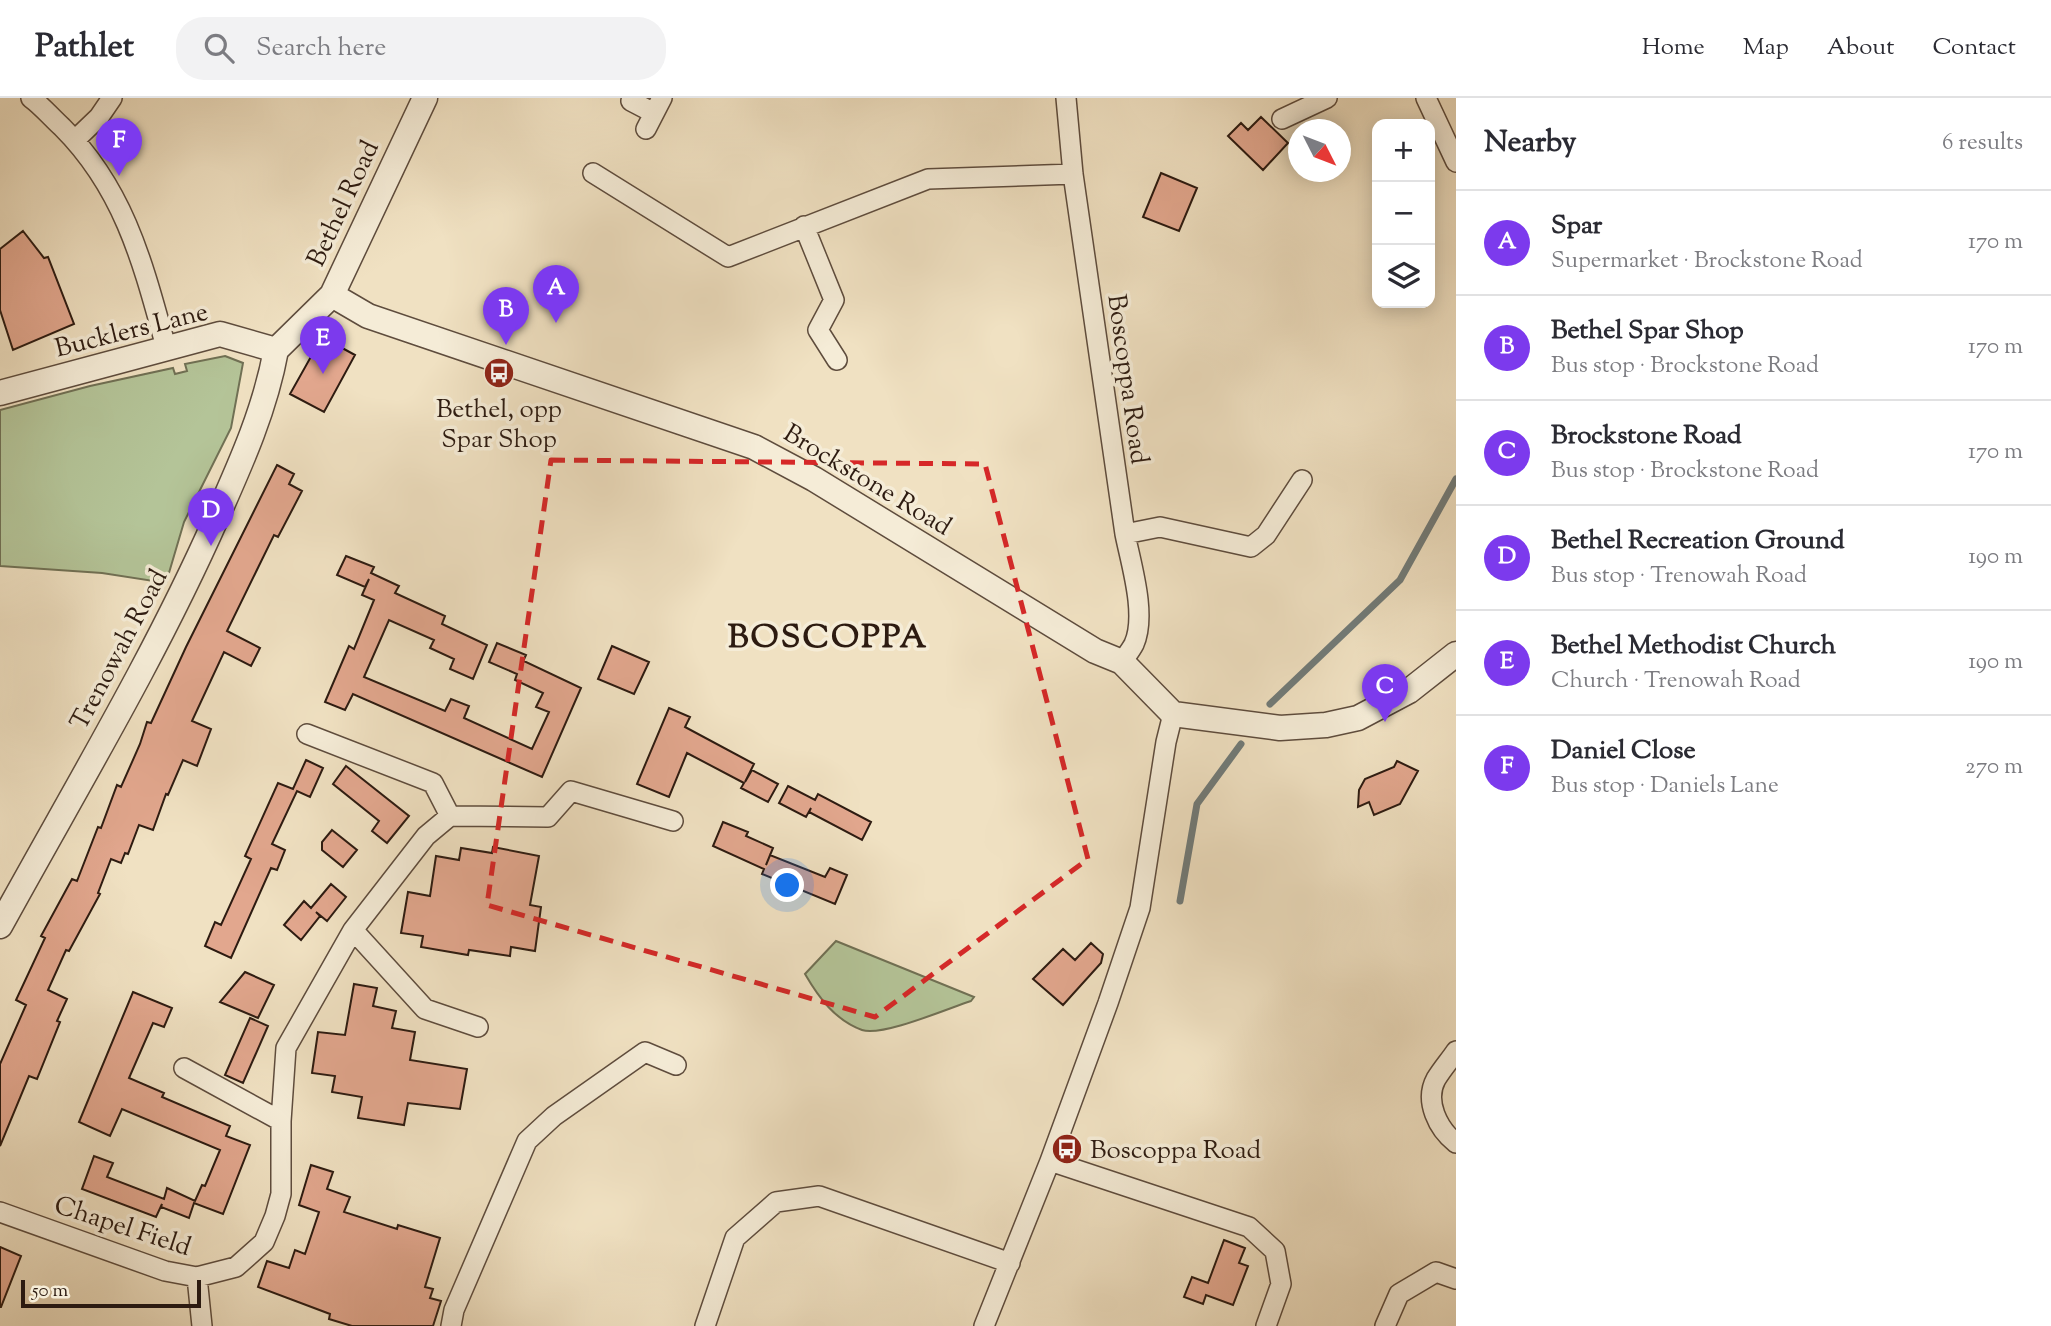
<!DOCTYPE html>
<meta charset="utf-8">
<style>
body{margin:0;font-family:"Sorts Mill Goudy",serif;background:#f2f2f3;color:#2b2b33}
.controls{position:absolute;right:21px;top:21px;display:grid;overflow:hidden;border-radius:14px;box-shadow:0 4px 18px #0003}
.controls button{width:63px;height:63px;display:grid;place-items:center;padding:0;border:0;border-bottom:2px solid #e1e1e2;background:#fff;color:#2b2b33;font:35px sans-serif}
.compass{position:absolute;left:1288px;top:21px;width:63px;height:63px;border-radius:50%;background:#fff;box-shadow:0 4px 18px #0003;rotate:132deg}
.scale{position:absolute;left:21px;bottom:18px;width:180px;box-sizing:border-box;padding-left:7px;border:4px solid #2d1b11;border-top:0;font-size:19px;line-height:24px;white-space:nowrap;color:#2d1b11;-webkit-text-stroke:5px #f5ecd7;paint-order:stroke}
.you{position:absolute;left:788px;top:788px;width:24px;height:24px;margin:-18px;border:5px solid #fff;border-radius:50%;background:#1a73e8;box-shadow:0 0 0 10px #1a73e833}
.badge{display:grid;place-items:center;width:46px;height:46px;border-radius:50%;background:#7c3aed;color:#fff;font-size:23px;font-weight:700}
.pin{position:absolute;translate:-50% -58px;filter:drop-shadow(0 2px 4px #0008)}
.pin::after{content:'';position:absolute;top:37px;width:24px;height:21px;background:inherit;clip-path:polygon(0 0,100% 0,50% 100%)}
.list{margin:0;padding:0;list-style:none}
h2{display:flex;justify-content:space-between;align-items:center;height:91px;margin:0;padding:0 28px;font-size:30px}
h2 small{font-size:23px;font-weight:400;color:#7c7c81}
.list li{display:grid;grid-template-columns:46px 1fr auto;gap:21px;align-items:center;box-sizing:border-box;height:105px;padding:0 28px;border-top:2px solid #e1e1e2}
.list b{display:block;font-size:26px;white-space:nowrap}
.list p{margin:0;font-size:23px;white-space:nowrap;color:#7c7c81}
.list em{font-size:23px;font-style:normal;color:#7c7c81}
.icon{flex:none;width:38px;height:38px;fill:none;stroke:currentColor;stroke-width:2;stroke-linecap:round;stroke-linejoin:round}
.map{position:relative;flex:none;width:1456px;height:1228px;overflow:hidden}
header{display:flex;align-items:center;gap:42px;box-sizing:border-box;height:98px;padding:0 35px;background:#fff;border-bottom:2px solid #e1e1e2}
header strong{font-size:33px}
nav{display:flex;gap:38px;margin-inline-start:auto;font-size:24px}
.search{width:490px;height:63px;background:#f2f2f3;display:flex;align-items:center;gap:18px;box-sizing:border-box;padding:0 24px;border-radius:28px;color:#7c7c81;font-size:26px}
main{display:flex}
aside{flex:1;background:#fff}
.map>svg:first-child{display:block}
</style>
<header>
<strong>Pathlet</strong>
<div class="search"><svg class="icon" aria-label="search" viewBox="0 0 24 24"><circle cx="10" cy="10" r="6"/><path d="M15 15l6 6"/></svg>Search here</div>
<nav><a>Home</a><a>Map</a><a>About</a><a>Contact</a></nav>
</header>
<main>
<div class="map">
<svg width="1456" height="1228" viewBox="0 0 1456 1228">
<rect width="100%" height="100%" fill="#f0e1c2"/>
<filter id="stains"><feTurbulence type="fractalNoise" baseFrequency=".00286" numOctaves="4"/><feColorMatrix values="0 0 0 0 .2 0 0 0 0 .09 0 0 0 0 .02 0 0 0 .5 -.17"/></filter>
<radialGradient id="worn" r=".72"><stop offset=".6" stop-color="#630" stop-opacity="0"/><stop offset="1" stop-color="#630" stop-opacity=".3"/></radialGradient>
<path fill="#b4c498" stroke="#707054" stroke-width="2" d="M225,258L243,265L231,330L184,424L166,485L102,475L0,468V312L90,288L173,270L175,276L187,273L185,266Z
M836,843L974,899L971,903C949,910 882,939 862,932C835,922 819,900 805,876Z"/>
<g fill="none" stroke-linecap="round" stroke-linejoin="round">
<path stroke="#717b79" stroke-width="7" d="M1270,606L1400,482L1456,381
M1180,803L1197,706L1241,646"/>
</g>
<path fill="#e2a78e" stroke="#2d1b11" stroke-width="2" d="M1261,19L1288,45L1263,72L1228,38L1241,25L1248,32Z
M1161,75L1197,90L1179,133L1143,119Z
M23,133L44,160L48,159L74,226L13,252L0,212V151Z
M322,239L355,257L324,314L290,296Z
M277,367L294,376L289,386L302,393L278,439L274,437L227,533L260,550L251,568L224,554L192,623L211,631L197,668L183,662L168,697L166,696L153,732L139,727L128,756L125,755L121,765L111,761L98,795L100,796L69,853L66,852L48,892L67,901L57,923L60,924L37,981L29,978L0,1048V966L26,907L16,902L45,840L41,838L72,781L77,783L98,729L101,730L117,687L121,689L140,646L147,624L151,625L186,549Z
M346,458L374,469L371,475L399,488L395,495L445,518L442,526L487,547L473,581L450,571L454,561L430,550L434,542L389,522L364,579L445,613L451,601L469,608L464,620L532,651L549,614L536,609L543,595L515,582L517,576L489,564L497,545L526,557L520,570L524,563L581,590L542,679L353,596L345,612L325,604L349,548L354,551L374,502L362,497L369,481L365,489L337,477Z
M612,548L649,564L634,596L598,581Z
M669,610L690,619L685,629L754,666L745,684L752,672L778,686L768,704L741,690L744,685L687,655L669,699L637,686Z
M306,662L323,670L310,699L297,693L272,746L285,752L277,772L271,770L231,860L205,848L215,824L221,827L251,761L245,758L278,685L293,691Z
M1397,663L1418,673L1400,706L1374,717L1369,704L1358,709L1359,692L1365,681L1394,669Z
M346,668L409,718L387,745L372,733L379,723L333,686Z
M788,688L815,702L818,696L871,724L862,742L809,714L811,710L806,719L779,705Z
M723,724L748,734L746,738L773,750L766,767L770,757L825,779L830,770L847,777L835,806L762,776L764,771L713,748Z
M332,732L357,752L343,769L322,752V744Z
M493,749L539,758L530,807L541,809L535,853L511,849L510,858L469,852L468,857L421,849L423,838L401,835L408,794L430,798L436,758L459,762L461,750L492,755Z
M331,786L346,799L327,823L316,814L320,818L301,842L284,827L304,803L311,810Z
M1091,845L1103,856L1101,865L1063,907L1033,881L1063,851L1075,862Z
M245,874L274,887L258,920L220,904Z
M354,886L377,890L373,908L396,913L392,930L415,934L410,962L467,971L460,1011L408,1005L404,1027L358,1020L362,999L332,994L335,978L312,975L318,934L345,937Z
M133,894L172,910L164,929L153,925L129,980L164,995L162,999L230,1028L226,1038L250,1047L223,1116L194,1105L189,1120L161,1109L162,1106L156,1119L82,1091L94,1058L113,1065L107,1079L164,1101L167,1090L195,1103L202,1087L205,1088L220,1052L122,1011L110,1038L79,1024Z
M250,920L268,928L243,985L225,977Z
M311,1067L333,1074L327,1091L350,1099L344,1114L397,1131L398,1127L440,1140L425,1189L433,1191L430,1200L441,1203L433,1228H352L329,1221L330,1216L258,1189L267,1163L289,1170L295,1152L305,1156L319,1114L299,1107Z
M1224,1142L1245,1150L1239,1165L1248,1168L1233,1207L1206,1197L1203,1206L1184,1199L1192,1179L1208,1185Z
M0,1149L21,1158L1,1209H0Z"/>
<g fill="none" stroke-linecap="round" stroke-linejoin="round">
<g stroke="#5e4c3d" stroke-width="22">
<path id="minor" d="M31,0C42,8 52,20 62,29C125,92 143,166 166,249
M1066,0L1073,76L1125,436C1131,466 1147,517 1134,546C1131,552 1126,558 1122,564
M1426,0L1456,64
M631,3L654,15
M1282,21L1327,0
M646,31L662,0
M75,42L99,19L112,0
M593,75L728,159L928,81L1073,76
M804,128L834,202L818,232L837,262
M1125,436L1160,429L1251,449L1266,437L1302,382
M307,636L433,685L450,718
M353,832L425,911L478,929
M1456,953C1450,962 1442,971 1436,981C1424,1003 1438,1031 1456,1045
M184,970L281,1023
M1050,1063L1249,1129L1275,1153L1281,1186L1266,1228
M0,1114L165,1173L197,1179L236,1169L264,1144L275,1118L281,1096V1023L286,950L353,832L426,738L450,718L548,719L571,693L673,723
M197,1179L202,1228
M451,1228L454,1212L527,1043L554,1018L645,954L676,967
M705,1228L735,1140L776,1104L819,1098L1010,1165
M984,1228L1050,1063L1108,905L1140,810L1166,644L1173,616
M1385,1228L1399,1196L1436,1174L1456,1181"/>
</g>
<g stroke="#5e4c3d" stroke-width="27">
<path id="tertiary" d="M332,197L368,218L754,349L814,381L1095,553L1122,564L1173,616L1280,630L1326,627L1358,620L1409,593L1456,556
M276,252L332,197L425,0
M0,295L220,236L276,252
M0,828C74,693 154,561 216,421C241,365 265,312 276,252"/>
</g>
<use href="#minor" stroke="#f5ecd7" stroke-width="19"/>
<use href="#tertiary" stroke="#f5ecd7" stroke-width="24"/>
</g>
<path fill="none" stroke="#d62828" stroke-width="5" stroke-dasharray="14 9" stroke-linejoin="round" d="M551,362L985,366L1088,761L875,919L487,807Z"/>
<defs>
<g id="bus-disc" transform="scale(1.575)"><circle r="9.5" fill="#8f2418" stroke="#f5ecd7"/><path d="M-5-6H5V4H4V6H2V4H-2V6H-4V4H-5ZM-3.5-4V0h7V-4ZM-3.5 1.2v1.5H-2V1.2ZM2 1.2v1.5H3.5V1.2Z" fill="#fff"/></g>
</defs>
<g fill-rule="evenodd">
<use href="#bus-disc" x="499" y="275"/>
<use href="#bus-disc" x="1067" y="1051"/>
</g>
<g text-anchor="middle" stroke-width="7" stroke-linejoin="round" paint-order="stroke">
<g font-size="26" fill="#2d1b11" stroke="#f5ecd7">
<text transform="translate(342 105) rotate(-65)" y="9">Bethel Road</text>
<text transform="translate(131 231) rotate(-14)" y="9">Bucklers Lane</text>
<text transform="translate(1129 281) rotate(82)" y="9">Boscoppa Road</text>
<text transform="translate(868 381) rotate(31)" y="9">Brockstone Road</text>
<text transform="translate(118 551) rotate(-62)" y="9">Trenowah Road</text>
<text transform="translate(123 1127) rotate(18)" y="9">Chapel Field</text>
</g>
<g font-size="26" fill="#2d1b11" stroke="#f5ecd7">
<text x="499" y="319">Bethel, opp<tspan x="499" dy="30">Spar Shop</tspan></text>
<text x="1090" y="1060" text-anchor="start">Boscoppa Road</text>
</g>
<g font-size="33" font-weight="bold" letter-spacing="2" fill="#2d1b11" stroke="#f5ecd7">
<text x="828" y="549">BOSCOPPA</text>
</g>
</g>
<rect width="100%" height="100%" filter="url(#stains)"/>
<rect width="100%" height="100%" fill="url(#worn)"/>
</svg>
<div class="controls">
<button>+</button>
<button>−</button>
<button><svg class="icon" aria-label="layers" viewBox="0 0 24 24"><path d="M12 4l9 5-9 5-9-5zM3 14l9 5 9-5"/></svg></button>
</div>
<svg class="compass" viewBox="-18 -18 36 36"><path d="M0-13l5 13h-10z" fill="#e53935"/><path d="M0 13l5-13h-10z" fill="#7c7c81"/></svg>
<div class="scale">50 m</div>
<div class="you"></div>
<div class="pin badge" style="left:556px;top:225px">A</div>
<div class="pin badge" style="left:506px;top:247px">B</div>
<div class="pin badge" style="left:1385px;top:624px">C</div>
<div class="pin badge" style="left:211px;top:448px">D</div>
<div class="pin badge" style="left:323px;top:276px">E</div>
<div class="pin badge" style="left:119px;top:78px">F</div>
</div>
<aside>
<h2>Nearby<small>6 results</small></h2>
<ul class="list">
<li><span class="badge">A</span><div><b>Spar</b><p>Supermarket · Brockstone Road</p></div><em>170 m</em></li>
<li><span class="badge">B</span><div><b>Bethel Spar Shop</b><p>Bus stop · Brockstone Road</p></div><em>170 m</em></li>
<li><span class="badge">C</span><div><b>Brockstone Road</b><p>Bus stop · Brockstone Road</p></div><em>170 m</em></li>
<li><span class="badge">D</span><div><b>Bethel Recreation Ground</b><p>Bus stop · Trenowah Road</p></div><em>190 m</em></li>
<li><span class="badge">E</span><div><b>Bethel Methodist Church</b><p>Church · Trenowah Road</p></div><em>190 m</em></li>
<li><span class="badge">F</span><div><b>Daniel Close</b><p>Bus stop · Daniels Lane</p></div><em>270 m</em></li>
</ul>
</aside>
</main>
